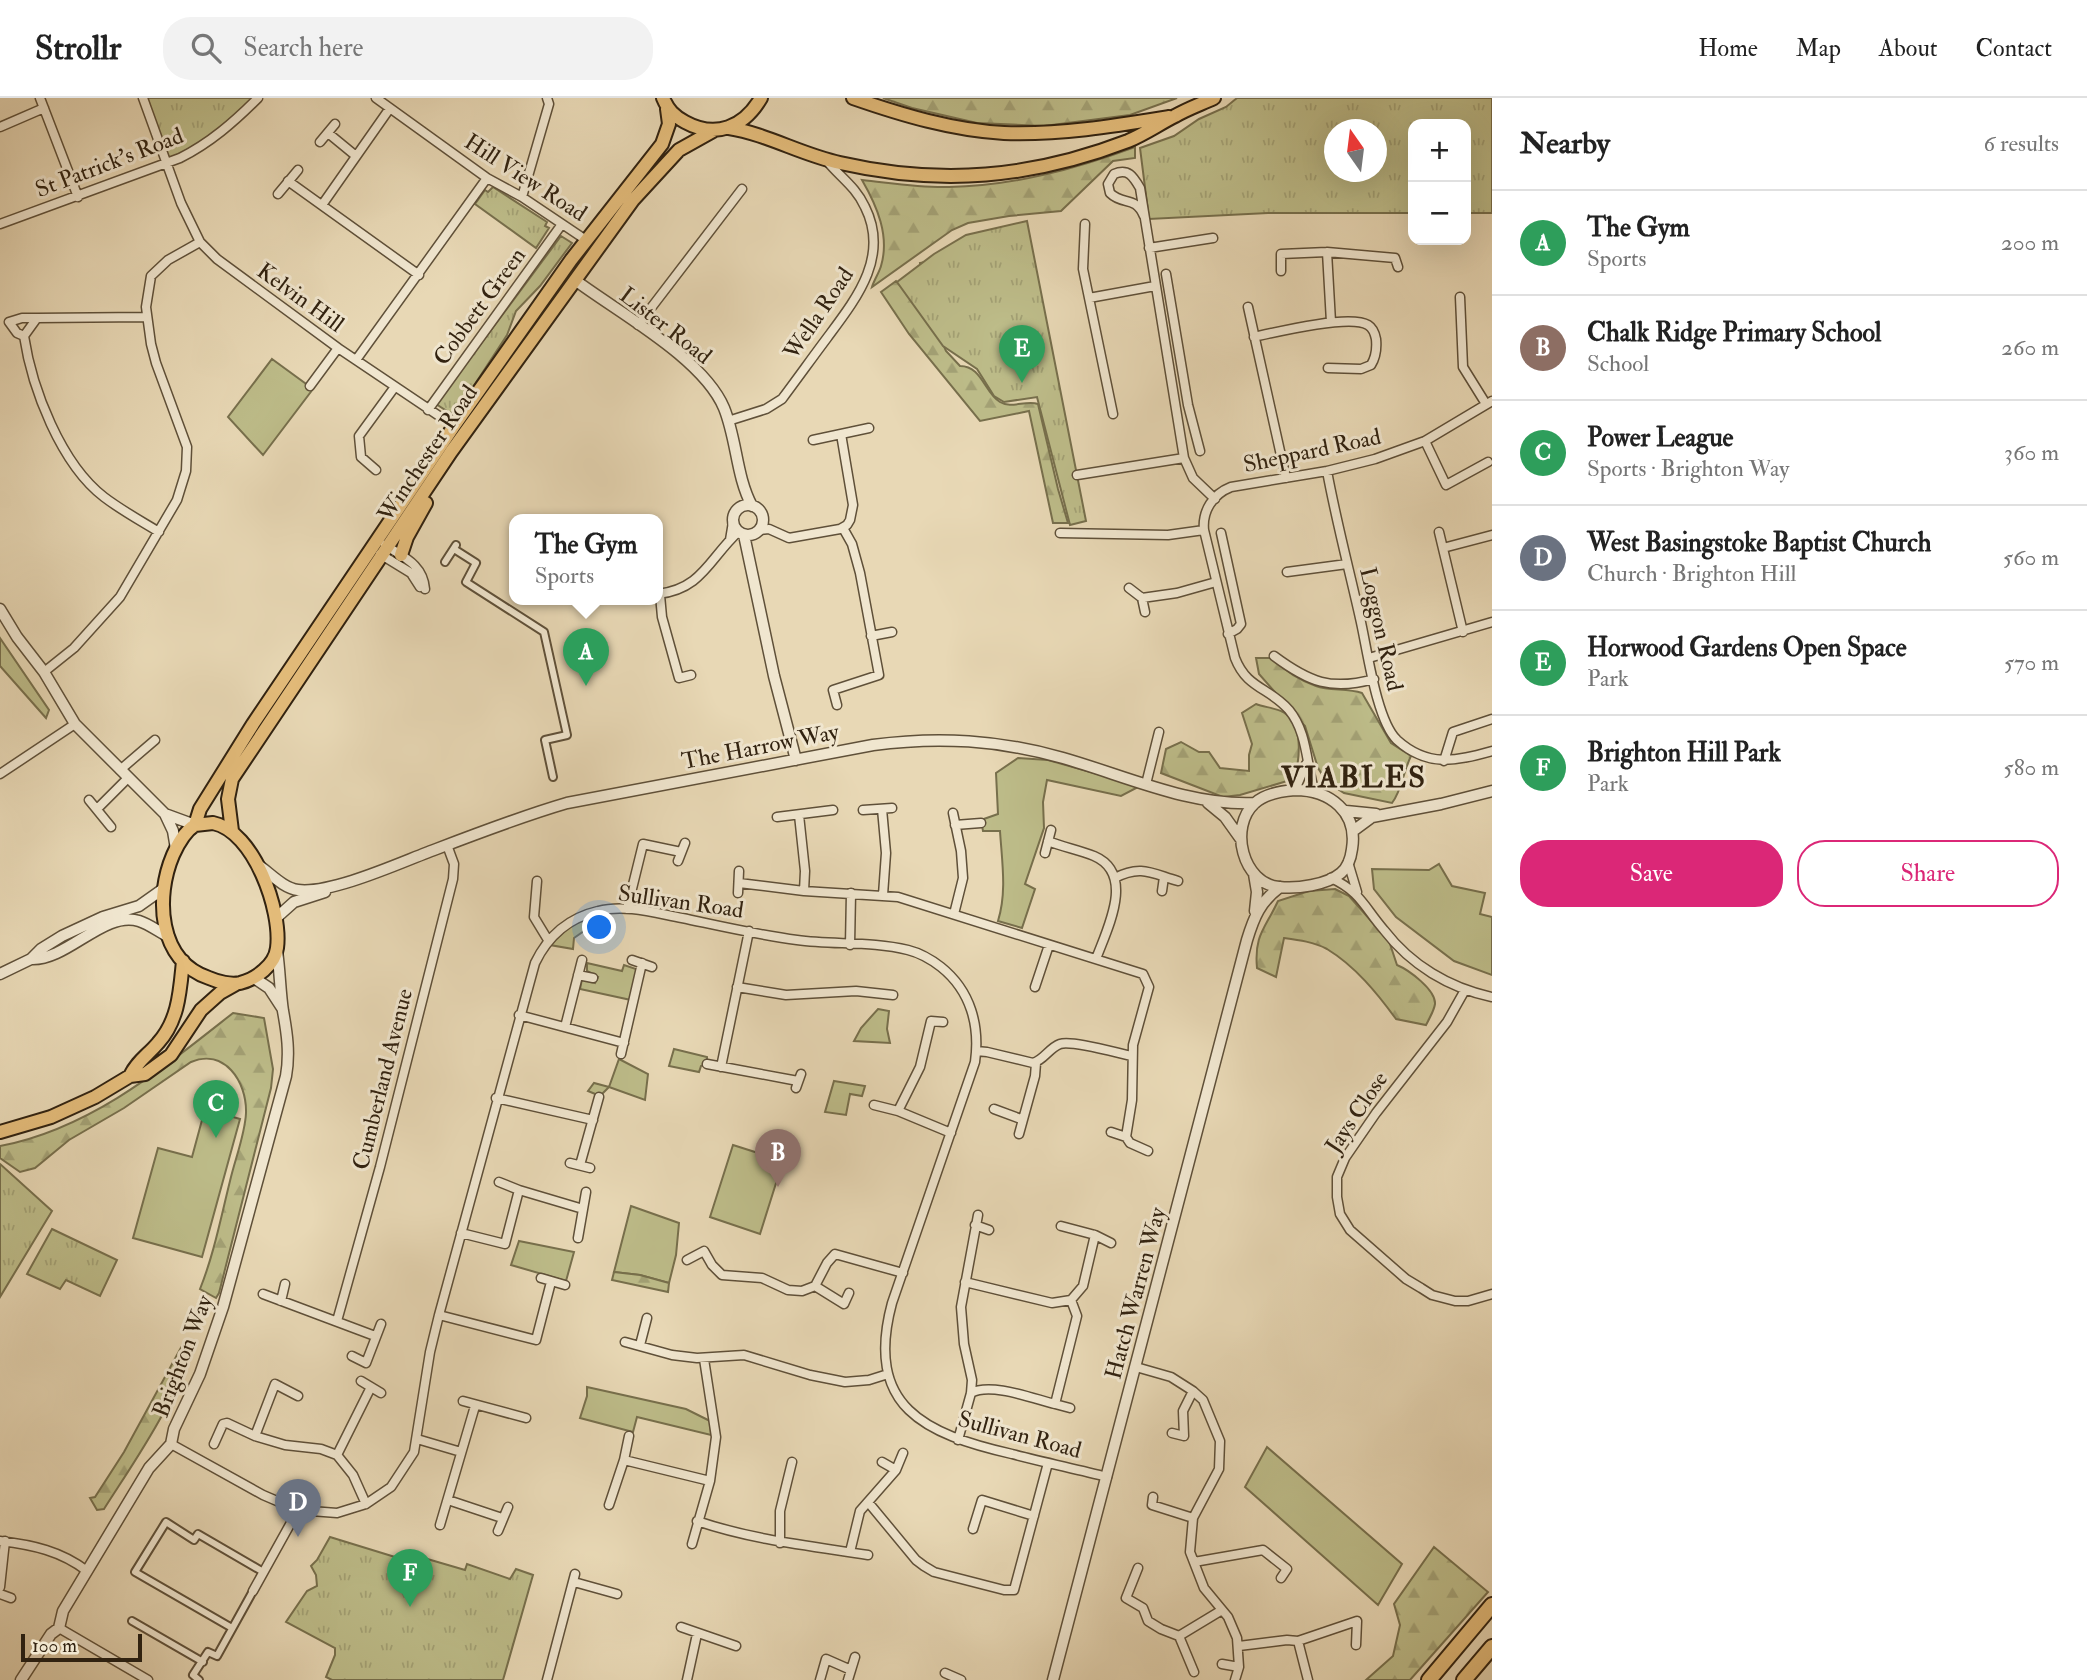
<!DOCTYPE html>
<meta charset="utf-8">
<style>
body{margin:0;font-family:"IM FELL Double Pica",serif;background:#f2f2f2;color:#222}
.controls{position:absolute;right:21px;top:21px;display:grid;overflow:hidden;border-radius:14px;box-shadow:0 7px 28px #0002}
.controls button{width:63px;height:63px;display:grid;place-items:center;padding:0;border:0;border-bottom:2px solid #e0e0e0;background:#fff;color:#222;font:35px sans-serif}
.compass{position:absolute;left:1324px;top:21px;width:63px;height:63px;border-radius:50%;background:#fff;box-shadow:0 7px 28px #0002;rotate:346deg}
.scale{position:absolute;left:21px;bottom:18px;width:121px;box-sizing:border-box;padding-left:7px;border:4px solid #312210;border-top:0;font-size:19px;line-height:24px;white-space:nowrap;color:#312210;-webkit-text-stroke:5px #f0e6cf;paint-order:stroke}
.you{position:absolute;left:600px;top:830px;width:24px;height:24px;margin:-18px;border:5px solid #fff;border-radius:50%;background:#1a73e8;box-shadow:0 0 0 10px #1a73e833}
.badge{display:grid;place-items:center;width:46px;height:46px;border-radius:50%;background:#db2777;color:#fff;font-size:23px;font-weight:700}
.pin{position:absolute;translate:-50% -58px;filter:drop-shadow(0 2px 4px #0008)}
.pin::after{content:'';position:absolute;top:37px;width:24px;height:21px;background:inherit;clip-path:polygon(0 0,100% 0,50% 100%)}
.popup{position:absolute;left:509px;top:416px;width:154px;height:91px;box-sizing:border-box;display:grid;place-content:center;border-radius:14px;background:#fff;filter:drop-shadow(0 2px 5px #0005);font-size:23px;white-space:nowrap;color:#767676}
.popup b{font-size:26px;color:#222}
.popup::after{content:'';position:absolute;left:50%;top:100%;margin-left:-14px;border:14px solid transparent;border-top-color:#fff}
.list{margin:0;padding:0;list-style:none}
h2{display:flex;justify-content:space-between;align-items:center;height:91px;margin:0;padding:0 28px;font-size:30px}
h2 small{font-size:23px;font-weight:400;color:#767676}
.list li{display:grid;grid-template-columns:46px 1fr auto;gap:21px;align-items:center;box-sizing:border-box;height:105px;padding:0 28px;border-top:2px solid #e0e0e0}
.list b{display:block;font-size:26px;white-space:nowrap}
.list p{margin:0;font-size:23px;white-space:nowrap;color:#767676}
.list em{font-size:23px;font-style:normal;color:#767676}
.actions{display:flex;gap:14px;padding:21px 28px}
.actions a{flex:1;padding:16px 0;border:2px solid #db2777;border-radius:28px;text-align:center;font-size:24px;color:#db2777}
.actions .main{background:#db2777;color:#fff}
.icon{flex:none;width:38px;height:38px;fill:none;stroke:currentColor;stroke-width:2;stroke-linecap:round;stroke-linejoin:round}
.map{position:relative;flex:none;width:1492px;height:1582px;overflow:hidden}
header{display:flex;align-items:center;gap:42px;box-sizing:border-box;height:98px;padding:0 35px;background:#fff;border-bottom:2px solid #e0e0e0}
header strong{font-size:33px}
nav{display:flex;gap:38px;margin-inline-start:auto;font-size:24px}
.search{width:490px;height:63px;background:#f2f2f2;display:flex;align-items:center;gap:18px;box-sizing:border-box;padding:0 24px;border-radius:28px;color:#767676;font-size:26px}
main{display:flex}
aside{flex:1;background:#fff}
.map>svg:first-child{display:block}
</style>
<header>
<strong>Strollr</strong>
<div class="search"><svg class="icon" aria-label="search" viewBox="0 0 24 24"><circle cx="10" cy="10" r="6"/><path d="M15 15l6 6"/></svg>Search here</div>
<nav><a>Home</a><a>Map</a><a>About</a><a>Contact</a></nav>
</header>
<main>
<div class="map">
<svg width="1492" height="1582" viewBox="0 0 1492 1582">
<defs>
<pattern id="forest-firs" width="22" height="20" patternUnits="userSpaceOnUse" patternTransform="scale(1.75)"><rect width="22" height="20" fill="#bdbc89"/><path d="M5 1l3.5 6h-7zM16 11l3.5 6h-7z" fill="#a3a175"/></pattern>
<pattern id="park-tufts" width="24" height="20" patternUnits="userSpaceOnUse" patternTransform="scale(1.75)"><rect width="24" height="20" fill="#bdbc89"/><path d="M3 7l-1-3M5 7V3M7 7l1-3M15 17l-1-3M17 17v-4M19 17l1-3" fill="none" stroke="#a3a175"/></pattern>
</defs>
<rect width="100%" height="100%" fill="#e8d8b5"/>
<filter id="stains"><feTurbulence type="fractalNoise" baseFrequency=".00286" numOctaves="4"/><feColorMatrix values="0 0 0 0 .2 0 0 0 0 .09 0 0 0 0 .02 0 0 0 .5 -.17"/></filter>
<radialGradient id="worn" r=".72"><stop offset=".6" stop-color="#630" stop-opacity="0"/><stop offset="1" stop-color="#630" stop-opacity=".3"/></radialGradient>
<path fill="#bdbc89" stroke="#776f4c" stroke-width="2" d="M272,261L313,291L263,357L228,319Z
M0,540L49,612L46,620L0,568Z
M1018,660L1048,662L1140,688L1121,698L1047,682L1043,704L1044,730L1025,786L1035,791L1022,830L998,823C1007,794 1002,764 1000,733H983L981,722L998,716L996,675Z
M1439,766L1452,788L1485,795L1480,816L1492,819V877L1454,863L1396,819L1374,791L1372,771L1429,772Z
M603,816L600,830L596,836L587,831L574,840L573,851L550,847L571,827Z
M587,865L622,873L624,867L636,871L638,875L631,902L580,891L582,881L595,885L598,879L587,873Z
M878,911L889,913L887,931L890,945L854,943L861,930Z
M674,951L707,959V966L701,968L699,974L669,968Z
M619,961L648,976L645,1002L609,989L600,998L588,993L594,985L609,989Z
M834,983L865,988L862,998L850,996L846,1017L825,1014Z
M205,1011L240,1021L202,1159L133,1140L158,1050L192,1059Z
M733,1047L783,1063L760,1136L710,1119Z
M631,1108L679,1125L676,1157L669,1185L640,1177L614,1174Z
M519,1143L574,1154L566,1183L511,1167Z
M587,1289L686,1311L710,1323L711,1337L637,1319L633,1334L580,1320L587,1298Z
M1267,1349L1402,1466L1378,1507L1245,1389Z"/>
<path fill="url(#forest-firs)" stroke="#776f4c" stroke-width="2" d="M883,0H1177L1130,17L1044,28L977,25L912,10Z
M1135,49V60L1113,63L1061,113L1009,118L968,125L952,132L872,189C874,182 879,175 881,168C890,138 877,108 862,82C891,85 920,90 949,89C1013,88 1075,71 1135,49Z
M944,160L942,244L946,253L960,268C982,268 984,294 1000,304C1011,311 1026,302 1038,306L1058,391L1068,425H1053L1029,313L980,323L909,236L881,194L896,183L928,217L920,165Z
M1256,560H1272C1284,572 1299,582 1316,588C1330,593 1347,590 1362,595L1391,645L1411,658C1403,674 1402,692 1392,705L1344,695L1327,684L1318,670L1305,628L1259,576Z
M1256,606C1264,609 1275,610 1283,614C1304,627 1300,661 1294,681L1240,697L1223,699L1161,675L1166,651L1181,644L1199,654H1209L1220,670L1249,673V657L1252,646L1242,615Z
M1335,791L1349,798L1389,843L1397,867C1409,872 1436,892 1435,906C1434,913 1429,921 1426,927L1396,921C1377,895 1355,868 1327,851C1314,844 1299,842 1284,840L1276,879L1257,870C1254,837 1265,831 1278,803L1309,793Z
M233,915L264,920L273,971L271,990L219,1195L216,1200L200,1191C214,1156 221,1119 230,1083C235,1061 245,1037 246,1015C247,983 224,950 191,964L124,1010L69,1042L35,1070L20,1074L0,1060V1048C90,1031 163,970 233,915Z
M614,1174L640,1177L669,1185L668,1194L612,1182Z
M188,1243C188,1289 129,1371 104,1411L97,1412L90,1400L95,1399L124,1354L184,1244Z
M1434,1449L1488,1494L1410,1582H1366L1393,1558L1400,1527L1394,1506Z"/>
<path fill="url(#park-tufts)" stroke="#776f4c" stroke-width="2" fill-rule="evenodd" d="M147,0H253C226,27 203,45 169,62Z
M1237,0H1492V115H1466V26H1413V115H1268L1149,121L1140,50L1174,38L1199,21L1226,9ZM1335,32H1377V74H1335Z
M493,89L547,124L545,128L549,130L536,150L475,106L485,92L488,94Z
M1027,123L1086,423L1070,427L1037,299L1004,304L994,298L977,271L943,248L897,184L934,156L966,137Z
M561,138L572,145L540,188L516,213L507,237L460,309L450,315L436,306Z
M0,1066L52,1113L0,1199Z
M52,1131L117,1162L100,1198L66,1182L60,1191L27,1176Z
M330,1439L421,1467L424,1460L465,1472L467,1466L510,1481L516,1471L533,1477L503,1582H332L326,1579L335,1557V1550L286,1524L307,1493L317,1488L316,1477L311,1468L317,1462Z"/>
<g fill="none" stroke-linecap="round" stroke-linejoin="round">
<g stroke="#5f5039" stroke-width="10">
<path id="pedestrian" d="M454,451L476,465L466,484L544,534L567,637L545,642L553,679
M445,464L456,447
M132,1523L203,1564
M232,1530L135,1474L166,1424L194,1442L198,1436L260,1472
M199,1582L193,1577L208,1554L217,1558L253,1493"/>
</g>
<g stroke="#5f5039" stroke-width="11">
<path id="minor" d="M40,0L78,99
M143,0L181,105L200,144L217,161L338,250L454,328
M376,0L487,80L522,99L586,142
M0,29L44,10
M328,35L356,58
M320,44L335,26
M288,83L419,177
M278,96L298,72
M522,99L549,6L547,0
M322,107L390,10
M1144,118C1135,97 1123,108 1110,95L1108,86L1114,76C1128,70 1133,78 1140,90L1184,360L1193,380L1215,401
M0,126L180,60C210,45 234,24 258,0
M1085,126L1083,171L1113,316
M1149,150L1213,140
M1327,154L1331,224
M1281,173V156L1327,154L1395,160L1398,169
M1166,176L1188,307L1200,353
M1460,199L1463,269L1486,306
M1089,200L1155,188
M1248,209L1286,380
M146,219L37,220L24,238C32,291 61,366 104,399C121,412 141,423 159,434
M638,227L742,91
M24,238L17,235L9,224L22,220H37
M1254,239C1276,234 1350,216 1368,227C1373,230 1375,236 1376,241C1377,251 1376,259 1371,267L1361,271L1328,270
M356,262L487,80
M310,288L338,250
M428,312L562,126
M728,323L766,311L782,301C797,281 812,260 827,240C856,201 890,159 865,109C856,89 840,79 827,63
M813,342L841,336
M1425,343L1446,387L1488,364
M376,372L361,359L359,338L394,290
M1327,373C1336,422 1349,471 1360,520C1367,549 1376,622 1397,642C1428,670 1456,663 1492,653
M1077,377L1184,360
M759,432L769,431L789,440L840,431L847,427L850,422L853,407L841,336L869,330
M1439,434L1463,534
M1060,435L1168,437L1204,432
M1221,435L1241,526L1237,531L1228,536
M730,442L733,424
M385,447C403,459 423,466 425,491
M1443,450L1492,437
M380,456L411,475L420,489
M1287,474L1347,466
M1129,490L1142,500L1145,514
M658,496C702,491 709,461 738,434
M660,497L662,519L679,580L691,577
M1142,500L1177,495L1216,484
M871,538L892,534
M1274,558C1309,584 1331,593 1374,581
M1369,560L1492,524
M44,574L74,550L120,499L177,402L186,373L187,349L156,265L151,246L146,209L151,178L168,162L200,144
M837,607L833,592L879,577L860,475L852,446L843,430
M1444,663L1453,634L1492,621
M120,672L155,642
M0,676L75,626
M1146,686L1159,634
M1295,692L1306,666
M1315,695C1306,667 1308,635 1289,612C1269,589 1247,591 1235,560L1204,432C1202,413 1213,396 1231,389L1327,373L1375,361L1425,343L1492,303
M89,702L111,729
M98,710L128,680
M882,711L886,755L883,797
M863,712L892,710
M953,715L961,753L963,780L954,816
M799,717L805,773L804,793
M777,719L833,712
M955,727L981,725
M1048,743C1063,749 1079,752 1094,758C1136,776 1107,831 1096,861
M1045,755L1051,732
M678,763L685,745
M1348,764L1357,794
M1115,780C1141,766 1153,776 1178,783
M1331,780C1361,794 1364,809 1384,832C1411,867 1449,890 1492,899
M537,783L534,819L548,842
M739,785L804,793L898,799L1143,876L1149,889L1133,947L1132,1002L1126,1039L1111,1034
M1162,793L1164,779
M738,795L739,773
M627,811L643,746L681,754
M850,847L851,795
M632,862L652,869
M578,877L593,880
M737,889L786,897L856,893L893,897
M1035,889L1049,847
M1465,892L1447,924L1376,1015L1345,1060L1337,1079V1099L1340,1116L1350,1132L1406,1181L1421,1190L1432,1197L1455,1203H1468L1492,1196
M519,917L624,945
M943,924L931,923L920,969L898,1013L951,1035
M565,929L582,862
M976,953L987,954L1033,965C1044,962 1049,950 1060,946C1072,942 1117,955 1132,958
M621,956L642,865
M707,966L798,983
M721,969L749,833
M796,990L801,976
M496,1000L593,1022
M874,1007L898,1013
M994,1011L1021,1021
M1019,1036L1035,978L1036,965
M1126,1039L1130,1045L1148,1053
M570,1065L590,1070
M580,1067L599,999
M499,1084L519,1092
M975,1127L989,1132
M461,1135L505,1146L519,1092L583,1111
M1095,1137L1111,1145
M578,1140L586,1094
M687,1162L704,1153L712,1167L722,1177L762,1180L788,1192L802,1193L815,1188L827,1165L835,1156L903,1175
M541,1180L565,1187
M965,1184L1052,1205L1071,1202L1083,1188L1095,1137L1061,1128
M815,1188L844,1206L849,1195
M263,1196L375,1238
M281,1203L285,1186
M439,1217L536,1242L551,1184
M337,1223L380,1069L453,781L454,766L447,747
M625,1244L672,1257L697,1260L744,1257L810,1277L845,1284L869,1282L888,1276
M640,1247L647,1220
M352,1258L366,1265L381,1226
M1136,1269L1171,1279L1193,1293L1203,1302L1220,1343L1219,1371L1193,1420L1190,1454L1204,1490L1228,1519L1237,1540L1239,1569L1235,1582
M361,1283L381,1295
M971,1295C991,1284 1034,1301 1055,1306L1077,1218L1071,1202
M298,1298L275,1286L255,1338L285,1347L321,1351L337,1357L353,1377L366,1406
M463,1303L526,1320
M1055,1306L1070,1310
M1172,1335L1184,1338L1183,1313L1193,1293
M417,1341L461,1354
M958,1342L971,1295L972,1282L964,1246L961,1209L978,1117
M171,1346L263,1397L298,1412L337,1415L366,1406L391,1389L414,1354L430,1254L439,1217L535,865C548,838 568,820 598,813C625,806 655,815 682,820C720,828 758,837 797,842C833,847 872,843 908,852C920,855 932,862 941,869C971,893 980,928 975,964L892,1205C864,1309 925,1336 1012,1356C1043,1364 1075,1371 1107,1379
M214,1346L223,1326L227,1325L255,1338
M337,1357L371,1289
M624,1362L629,1338
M882,1364L896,1372
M1153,1399L1152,1407L1193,1420
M448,1402L502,1420
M868,1404L916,1462L924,1468L934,1474L1004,1492H1014L1048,1365
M609,1407L624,1362L710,1383
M697,1423C753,1442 810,1448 868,1457
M440,1427L475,1308
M973,1431L982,1402L1034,1418
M498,1433L508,1409
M0,1443C33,1447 61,1453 87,1473
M780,1445V1413L792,1364
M692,1446L710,1383L716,1339L704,1261
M850,1454L860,1413L896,1372L903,1355
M1194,1464L1263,1452L1287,1471L1281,1480
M1138,1470L1126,1500L1143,1510L1148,1523L1161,1531L1179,1538L1222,1512
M574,1484L617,1496
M0,1489L5,1443
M253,1493L298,1412
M0,1496L11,1500
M681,1529L736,1548
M59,1530L148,1582
M1179,1538L1194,1574
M1298,1543L1308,1582
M1239,1548L1287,1542L1298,1543L1357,1523L1356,1547
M1222,1566L1239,1569
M945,1575L961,1582
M547,1582L575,1476
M687,1582L697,1536
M820,1582L826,1561L851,1572
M848,1582L855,1559"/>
</g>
<g stroke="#5f5039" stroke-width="13">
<path id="tertiary" d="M575,182C619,215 703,260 724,310C737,342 736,378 752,408
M733 422a15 15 0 1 1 30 0a15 15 0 1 1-30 0Z
M744,437L774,578L796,662
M0,511L17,539L44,574L75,626L165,716L173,733L176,751
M1295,692C1330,692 1358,714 1352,751C1351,759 1348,769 1341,775C1327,787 1297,791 1279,789C1243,786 1228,729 1255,705C1265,696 1282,693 1295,692Z
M1208,705L1225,719L1240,740
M1346,713L1376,716
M165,716L195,727
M1353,733L1372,719L1441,706L1492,693
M258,767C270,775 283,790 298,792C330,796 395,767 426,755C473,737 519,719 567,705L873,647C939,638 999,642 1063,660C1126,678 1189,708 1255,705
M1254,776L1257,794L1255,813
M275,821L294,804L325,794
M31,861C67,863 104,812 139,823C149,826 159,834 169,839
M0,876L31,861L41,851L62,838L103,819L139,808L163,791
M254,880L269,890L282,910
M21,1582L51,1536L59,1530L63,1513L149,1370L171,1346L174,1331L200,1276L223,1209L286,978C290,955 287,935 283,913C280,893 280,873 277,853
M1053,1582L1247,842C1254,819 1260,804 1280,789"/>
</g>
<g stroke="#312210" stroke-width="16">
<path id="primary" d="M663,0C668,12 674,18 685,24C716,41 744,29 761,0
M853,0C902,17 952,32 1004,35C1060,37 1114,28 1169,19
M729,30C767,36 802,57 840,65C941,88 1032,80 1128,43C1145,36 1159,26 1175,18C1187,11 1201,6 1214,0
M401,457L407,439L426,405
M213,725C254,733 282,813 277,850C275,867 256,881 240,885C231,887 218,884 209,880C158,863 155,799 173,757C178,746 184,734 195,727Z
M195,727L200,711L253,626L454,328L571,162L662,46L669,26L667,11
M232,733L228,701L232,681L451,354L633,102L679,52L713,33
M130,978C137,963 148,957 158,945C179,922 180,892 183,863
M0,1034L51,1019L95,999L130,978L145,976L171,957L201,912L220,895L236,886"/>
</g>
<g stroke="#312210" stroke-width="18">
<path id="motorway" d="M1429,1582L1492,1507
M1464,1582L1492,1549"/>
</g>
<use href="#pedestrian" stroke="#f0e6cf" stroke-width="6"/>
<use href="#minor" stroke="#f0e6cf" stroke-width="8"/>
<use href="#tertiary" stroke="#f0e6cf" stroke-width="10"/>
<use href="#primary" stroke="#e4bc7a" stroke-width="12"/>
<use href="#motorway" stroke="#e4bc7a" stroke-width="14"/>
</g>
<g text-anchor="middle" stroke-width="6" stroke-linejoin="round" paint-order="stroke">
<g font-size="23" fill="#312210" stroke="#f0e6cf">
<text transform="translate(109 64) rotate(-21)" y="8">St Patrick's Road</text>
<text transform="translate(526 79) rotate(33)" y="8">Hill View Road</text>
<text transform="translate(301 199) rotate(36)" y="8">Kelvin Hill</text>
<text transform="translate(479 208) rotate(-54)" y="8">Cobbett Green</text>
<text transform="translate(818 215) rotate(-56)" y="8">Wella Road</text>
<text transform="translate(666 227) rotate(38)" y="8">Lister Road</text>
<text transform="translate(1312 352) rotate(-12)" y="8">Sheppard Road</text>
<text transform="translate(427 355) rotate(-56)" y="8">Winchester Road</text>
<text transform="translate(1382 531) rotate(77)" y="8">Loggon Road</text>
<text transform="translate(760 648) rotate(-11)" y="8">The Harrow Way</text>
<text transform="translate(681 803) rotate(8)" y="8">Sullivan Road</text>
<text transform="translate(382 981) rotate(-76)" y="8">Cumberland Avenue</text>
<text transform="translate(1356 1014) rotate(-56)" y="8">Jays Close</text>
<text transform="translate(1135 1195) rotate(-75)" y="8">Hatch Warren Way</text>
<text transform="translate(182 1258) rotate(-69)" y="8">Brighton Way</text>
<text transform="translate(1020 1336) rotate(15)" y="8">Sullivan Road</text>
</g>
<g font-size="30" font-weight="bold" letter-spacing="2" fill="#312210" stroke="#f0e6cf">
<text x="1354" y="689">VIABLES</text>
</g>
</g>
<rect width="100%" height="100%" filter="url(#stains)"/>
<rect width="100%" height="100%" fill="url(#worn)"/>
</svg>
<div class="controls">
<button>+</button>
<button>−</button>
</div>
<svg class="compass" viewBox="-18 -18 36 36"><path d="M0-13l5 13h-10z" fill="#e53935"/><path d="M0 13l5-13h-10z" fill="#767676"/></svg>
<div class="scale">100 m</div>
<div class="you"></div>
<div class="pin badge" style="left:586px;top:588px;background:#2e9e5b">A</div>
<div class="popup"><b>The Gym</b>Sports</div>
<div class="pin badge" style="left:778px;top:1089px;background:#8d6e63">B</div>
<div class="pin badge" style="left:216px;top:1040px;background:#2e9e5b">C</div>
<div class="pin badge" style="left:298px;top:1439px;background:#6b7280">D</div>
<div class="pin badge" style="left:1022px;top:285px;background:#2e9e5b">E</div>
<div class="pin badge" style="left:410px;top:1509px;background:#2e9e5b">F</div>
</div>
<aside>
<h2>Nearby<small>6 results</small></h2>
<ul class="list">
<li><span class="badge" style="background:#2e9e5b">A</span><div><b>The Gym</b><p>Sports</p></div><em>200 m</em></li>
<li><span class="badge" style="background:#8d6e63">B</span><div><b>Chalk Ridge Primary School</b><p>School</p></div><em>260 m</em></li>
<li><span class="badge" style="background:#2e9e5b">C</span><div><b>Power League</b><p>Sports · Brighton Way</p></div><em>360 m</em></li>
<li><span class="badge" style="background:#6b7280">D</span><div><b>West Basingstoke Baptist Church</b><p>Church · Brighton Hill</p></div><em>560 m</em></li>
<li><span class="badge" style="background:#2e9e5b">E</span><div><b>Horwood Gardens Open Space</b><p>Park</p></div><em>570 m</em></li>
<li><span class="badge" style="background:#2e9e5b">F</span><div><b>Brighton Hill Park</b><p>Park</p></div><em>580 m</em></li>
</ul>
<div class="actions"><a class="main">Save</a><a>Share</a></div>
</aside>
</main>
